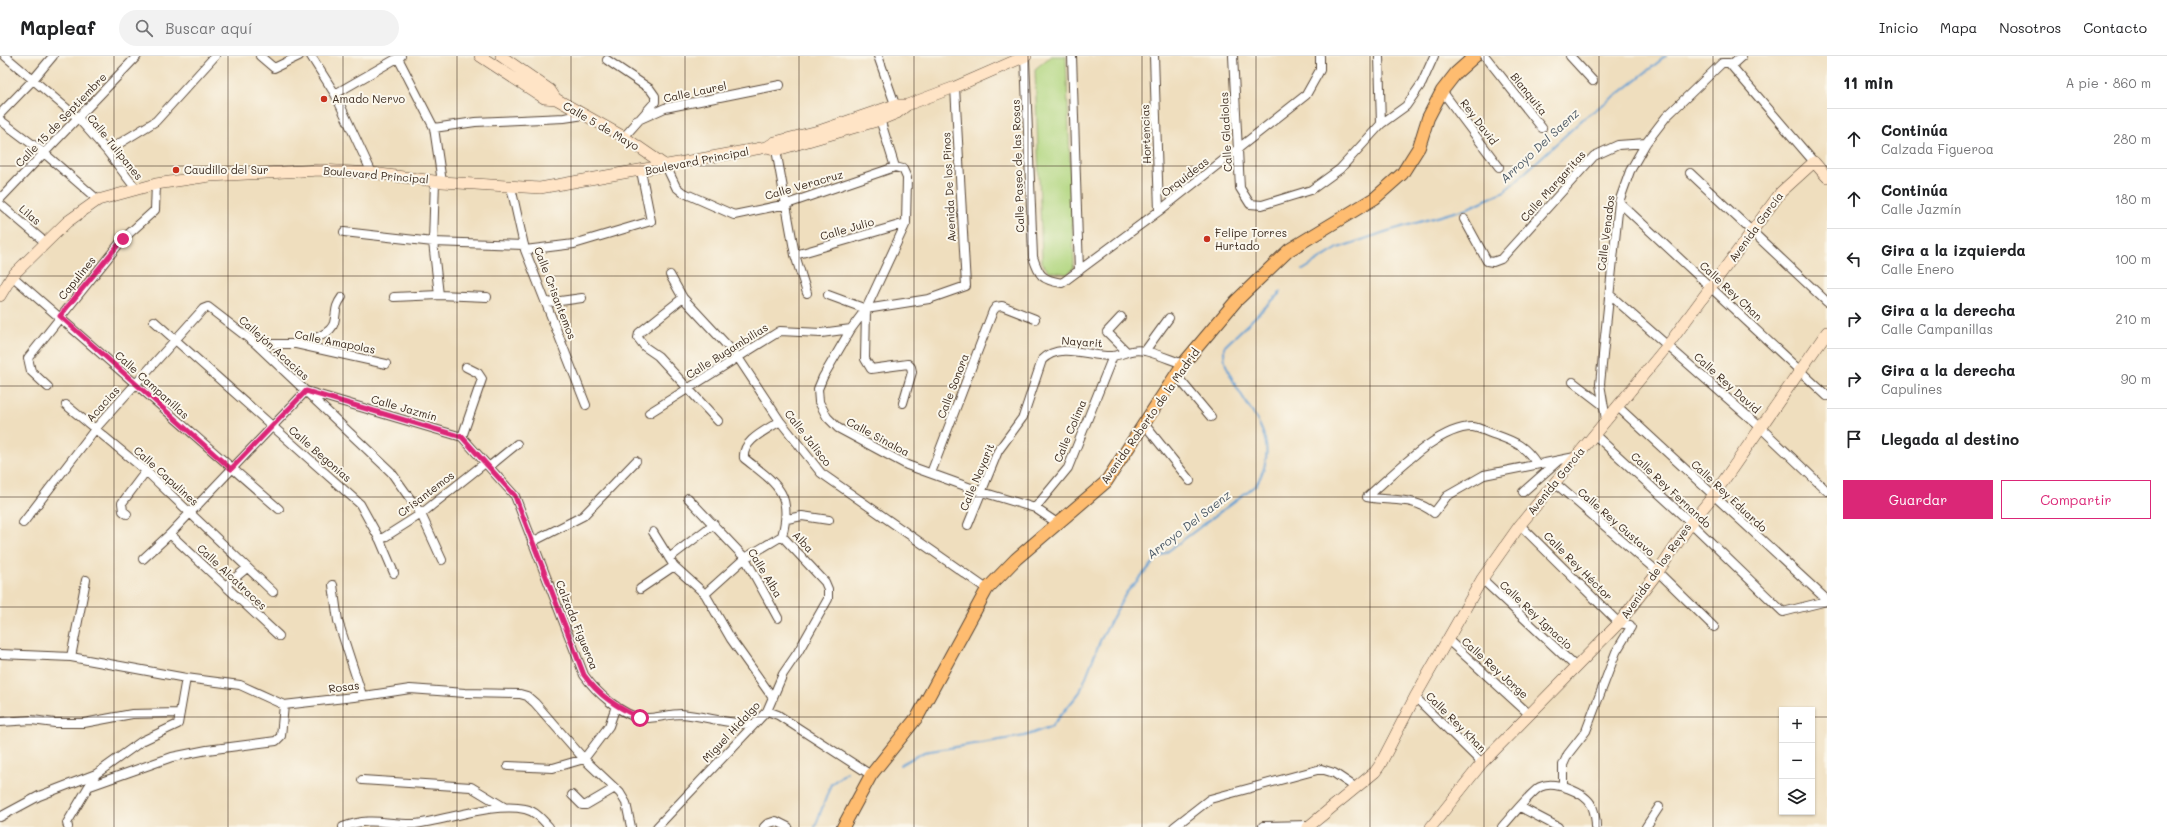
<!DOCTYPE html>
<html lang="es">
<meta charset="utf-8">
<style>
body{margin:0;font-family:Mali,sans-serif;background:#f2f2f2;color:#202124}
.controls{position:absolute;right:12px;bottom:12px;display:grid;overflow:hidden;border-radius:0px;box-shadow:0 1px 3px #0004}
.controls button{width:36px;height:36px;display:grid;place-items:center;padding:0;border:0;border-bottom:1px solid #e0e0e0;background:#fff;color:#202124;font:20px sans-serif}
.stop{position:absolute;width:12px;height:12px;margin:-9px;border:3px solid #db2777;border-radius:50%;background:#fff}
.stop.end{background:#db2777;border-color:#fff;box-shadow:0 1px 4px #0008}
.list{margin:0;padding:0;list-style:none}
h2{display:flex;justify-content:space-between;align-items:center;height:52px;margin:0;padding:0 16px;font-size:17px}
h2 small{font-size:13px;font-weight:400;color:#757577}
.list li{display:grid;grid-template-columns:26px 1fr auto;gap:12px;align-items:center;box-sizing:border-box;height:60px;padding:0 16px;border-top:1px solid #e0e0e0}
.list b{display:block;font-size:15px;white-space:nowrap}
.list p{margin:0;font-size:13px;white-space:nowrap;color:#757577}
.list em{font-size:13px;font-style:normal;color:#757577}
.actions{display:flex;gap:8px;padding:12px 16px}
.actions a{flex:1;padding:9px 0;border:1px solid #db2777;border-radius:0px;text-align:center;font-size:14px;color:#db2777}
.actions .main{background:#db2777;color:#fff}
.icon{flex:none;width:22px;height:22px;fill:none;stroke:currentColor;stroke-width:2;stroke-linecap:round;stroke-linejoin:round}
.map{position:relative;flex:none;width:1827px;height:771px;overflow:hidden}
header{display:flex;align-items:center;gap:24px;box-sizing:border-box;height:56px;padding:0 20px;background:#fff;border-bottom:1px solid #e0e0e0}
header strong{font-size:19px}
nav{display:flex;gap:22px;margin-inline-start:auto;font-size:14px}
.search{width:280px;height:36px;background:#f2f2f2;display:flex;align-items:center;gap:10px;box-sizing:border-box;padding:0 14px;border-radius:22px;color:#757577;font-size:15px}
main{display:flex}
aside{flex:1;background:#fff}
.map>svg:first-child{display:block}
</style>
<header>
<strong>Mapleaf</strong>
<div class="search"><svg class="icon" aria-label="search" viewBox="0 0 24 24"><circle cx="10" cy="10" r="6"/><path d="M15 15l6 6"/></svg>Buscar aquí</div>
<nav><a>Inicio</a><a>Mapa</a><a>Nosotros</a><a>Contacto</a></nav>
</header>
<main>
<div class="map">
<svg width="1827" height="771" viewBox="0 0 1827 771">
<rect width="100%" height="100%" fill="#fbf7ec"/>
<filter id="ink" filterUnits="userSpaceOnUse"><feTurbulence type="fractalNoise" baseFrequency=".025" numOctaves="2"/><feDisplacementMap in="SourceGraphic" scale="8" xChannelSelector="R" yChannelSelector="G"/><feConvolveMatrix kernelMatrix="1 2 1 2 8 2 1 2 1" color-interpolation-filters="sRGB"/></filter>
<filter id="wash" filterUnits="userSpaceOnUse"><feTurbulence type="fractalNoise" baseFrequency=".012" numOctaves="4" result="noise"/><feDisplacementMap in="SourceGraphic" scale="16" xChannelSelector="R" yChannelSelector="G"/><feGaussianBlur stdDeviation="0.9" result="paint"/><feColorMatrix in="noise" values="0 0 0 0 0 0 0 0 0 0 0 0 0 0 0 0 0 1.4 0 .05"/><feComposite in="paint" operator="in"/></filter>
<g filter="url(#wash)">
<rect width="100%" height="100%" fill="#efdebe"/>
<path fill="#b1d67f" stroke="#76804e" d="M1051,0H1066L1074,206L1073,213L1067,218L1049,215L1042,208V202L1035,13Z"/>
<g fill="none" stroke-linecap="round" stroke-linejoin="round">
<path stroke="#639fd3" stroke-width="2" d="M1303,214L1338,192L1388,175L1468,152L1505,135L1584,62L1622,35L1666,0
M900,709L924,696L1025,680L1052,670L1080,636L1100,585L1126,537L1155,505L1256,429C1287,379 1242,354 1226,309C1224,304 1224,297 1224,291L1281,236
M815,771L831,728L847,716"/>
</g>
</g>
<g filter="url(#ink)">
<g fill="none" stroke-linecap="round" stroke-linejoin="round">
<g stroke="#564536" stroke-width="10">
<path id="street" d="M5,0L78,62L107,95L136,133
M260,0L274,12L299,0
M311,0L335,38L372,117
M878,0L897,54
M1072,0L1079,215
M1154,0L1159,155
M1233,0L1240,132L1250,148L1262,149L1311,134L1340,113L1381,68L1406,50L1422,27L1434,0
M1379,0L1381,68
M1485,0L1542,72
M1570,0L1593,25
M1025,1L1033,201C1039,220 1042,224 1062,227L1159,155L1306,39L1320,14V0
M398,2L434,72L442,126
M607,4L650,33L655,40V46L624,81
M1732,9L1742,0
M1442,35L1499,111
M335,38L401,0
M0,58L32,25L53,0
M879,60L895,111
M0,64L44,97L98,144
M636,65L665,52L780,29
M434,72L475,66L564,62L584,59
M775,88L795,199L807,237
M107,95L156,65L215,0
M666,110L676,131L682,136L734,159L787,148L895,111
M895,111L903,113L907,122L906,167L866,253L851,273L823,321L818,333L819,346L827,361L838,372L907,409L982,436L1035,452L1057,467
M1690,117L1827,246
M435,125L433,186L439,239
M511,131L525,194L586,349
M0,143L137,0
M1619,146L1827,340
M0,148L46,187
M1464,163L1487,205L1493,206L1501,203L1594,100L1618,89L1646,87
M344,176L433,186L524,189
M525,194L574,188L651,165L641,115
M795,199L906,167
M670,219L683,242L737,300L780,365L821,417L987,533
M12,220L279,453
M828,239L866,253L929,243L966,230L955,31
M1610,239L1760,371L1827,435
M394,241L439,239L487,241
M683,242L639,277L638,282L645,291L658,300L718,365
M546,247L582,242
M866,253L865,303L871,313L908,308L911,311L912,316L903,347
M1121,261L1107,276L1126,295
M154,265L360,448L380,484L394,517
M256,288H296L386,308
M297,288C308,284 330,280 334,267C337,255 334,252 342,241
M1145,295L1169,262
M1176,319L1211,361
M1573,326L1603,349
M48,331L31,315L28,302L123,183L155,154L156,128
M66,349L146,415L273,536
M1617,350L1827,544
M649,357L780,275L821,277L851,273
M1606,364L1600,328L1619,146L1630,115L1646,87L1666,61L1722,7H1729L1814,106
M780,365C767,374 742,384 744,402C775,427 794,436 782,480
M1145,369L1190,425
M1595,379L1691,467L1783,556L1827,545
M462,381L482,323L478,317L466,311
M490,410L517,388
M931,417L993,255L996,251L1002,250L1035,263
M1555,427L1658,516L1714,571
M1523,436L1558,405
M1367,441C1391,446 1414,440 1434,457L1447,440L1484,419L1575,401
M1367,441C1393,419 1438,370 1473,371C1480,372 1489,377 1496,379C1516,386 1525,390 1537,408
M688,442L745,502L778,562
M1035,452L1068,412L1113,300
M127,458L123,455L122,447L146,415
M787,463L802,460L829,464
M23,467L96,372L203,253L208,251L256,288L391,416L421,458L442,504
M968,469L998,395L1023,361L1042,304C1061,285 1089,301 1112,300C1124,299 1130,292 1145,295C1158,298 1171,304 1183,308
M1520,469L1619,567L1630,569L1631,571L1616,596L1586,675L1568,698L1563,709V730
M653,476L674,510L705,538L745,502L782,480
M170,478L279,580
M380,484L421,458L485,407
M532,486L583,460L636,405
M669,502L714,468
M143,503L170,478L306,335L462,381L515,440L584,619C595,635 622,660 642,662C655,663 668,658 681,658C706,660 729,669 754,668
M1482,523L1576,611
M333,529L338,565L362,639
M225,530L247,512
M640,533L674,510
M705,538L731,583L773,642
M1447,583L1529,658
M0,598L71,601L186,622L240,629L284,649L371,639L410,633L465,637L520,638L527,640L535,647L584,703L620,737L626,747L631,771
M71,601L86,524
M1415,641L1482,707
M767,655L778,659L871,719
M0,666L32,664L55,667H84L132,658L180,657
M508,710L553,712L584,703L609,670L616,650
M362,724L471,731L504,751
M90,730L172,701L207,694L276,685L281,680L284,649
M572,739L582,749H586L615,732
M1520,751L1558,771
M0,761L39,740L96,718
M1263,770L1309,769L1312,771
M68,771L67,767L96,718L142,685L178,668L186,622
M343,771C373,760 386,769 415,768C447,764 494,746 525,753C535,755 542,763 549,771
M657,771L767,655L783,618L798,596L828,543V533L825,526L782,480
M764,771L767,768L776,765L788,771
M1174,771L1210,743L1321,713L1334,717L1355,731
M1502,771C1509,763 1532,735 1540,731C1554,724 1585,736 1592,750C1594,755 1596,765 1596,771
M1646,771L1659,751"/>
</g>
<g stroke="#564536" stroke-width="12">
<path id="secondary" d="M480,0L544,42L556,43
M501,0L550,34L556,43L624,81L666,110
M767,91L777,94L880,64L897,57L907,49L955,31L1026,0
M0,240L12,220L67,166L98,144L156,128L210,120L320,114L372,117L442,126L540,132L767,91L775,86L822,74L895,49H907
M1308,771L1375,716L1380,709L1415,641L1482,523L1520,469L1668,289L1781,136L1814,106L1827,121
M1431,771L1482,707L1619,567L1658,516L1691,467L1713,440L1827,276"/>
</g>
<g stroke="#564536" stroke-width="14">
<path id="primary" d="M843,771L871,719L918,660L987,533L1016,503L1106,426L1183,308L1236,245L1289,194L1375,142L1402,118L1419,91L1428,62L1442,35L1456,17L1475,0"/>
</g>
<use href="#street" stroke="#fff" stroke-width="8"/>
<use href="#secondary" stroke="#ffe4c6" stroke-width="11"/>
<use href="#primary" stroke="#febc70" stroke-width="12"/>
</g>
</g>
<g fill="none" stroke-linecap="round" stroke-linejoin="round" filter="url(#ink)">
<path stroke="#db2777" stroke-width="5" d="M123,183L60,260L231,413L306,335L462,381L515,440L584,619C599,640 617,651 640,662"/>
</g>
<path fill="none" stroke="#3b2a1e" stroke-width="1" stroke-opacity="0.55" d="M114,0V771M228,0V771M343,0V771M457,0V771M571,0V771M685,0V771M799,0V771M914,0V771M1028,0V771M1142,0V771M1256,0V771M1370,0V771M1484,0V771M1599,0V771M1713,0V771M0,110H1827M0,220H1827M0,330H1827M0,441H1827M0,551H1827M0,661H1782M1812,661H1827"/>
<g fill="#c8321e" stroke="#fbf7ec" stroke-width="1.5">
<circle cx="324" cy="43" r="4"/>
<circle cx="176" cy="114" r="4"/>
<circle cx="1207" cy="183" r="4"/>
</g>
<g text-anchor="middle" stroke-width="4" stroke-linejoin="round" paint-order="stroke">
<g font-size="11" fill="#3b2a1e" stroke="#fbf7ec">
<text transform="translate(695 36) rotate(-12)" y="4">Calle Laurel</text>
<text transform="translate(1529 38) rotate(51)" y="4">Blanquita</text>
<text transform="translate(61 64) rotate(-46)" y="4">Calle 15 de Septiembre</text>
<text transform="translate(1479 66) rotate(53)" y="4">Rey David</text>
<text transform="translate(601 70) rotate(30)" y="4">Calle 5 de Mayo</text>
<text transform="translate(1226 76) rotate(-93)" y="4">Calle Gladiolas</text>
<text transform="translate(1146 78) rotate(-92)" y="4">Hortencias</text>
<text transform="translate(115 91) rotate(51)" y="4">Calle Tulipanes</text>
<text transform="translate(697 105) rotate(-11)" y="4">Boulevard Principal</text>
<text transform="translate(1018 110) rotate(-92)" y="4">Calle Paseo de las Rosas</text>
<text transform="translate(376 119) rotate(5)" y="4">Boulevard Principal</text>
<text transform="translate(1185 121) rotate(-38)" y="4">Orquideas</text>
<text transform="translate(804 129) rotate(-16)" y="4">Calle Veracruz</text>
<text transform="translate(1553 130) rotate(-48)" y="4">Calle Margaritas</text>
<text transform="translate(949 131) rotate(-93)" y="4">Avenida De los Pinos</text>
<text transform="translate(30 159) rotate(40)" y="4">Lilas</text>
<text transform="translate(1756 171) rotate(-54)" y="4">Avenida García</text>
<text transform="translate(847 173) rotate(-16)" y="4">Calle Julio</text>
<text transform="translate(1606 177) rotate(-83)" y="4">Calle Venados</text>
<text transform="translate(77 222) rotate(-51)" y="4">Capulines</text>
<text transform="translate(1731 235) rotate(43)" y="4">Calle Rey Chan</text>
<text transform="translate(555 237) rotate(69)" y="4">Calle Crisantemos</text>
<text transform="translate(335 286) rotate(11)" y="4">Calle Amapolas</text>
<text transform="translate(1082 286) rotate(4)" y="4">Nayarit</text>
<text transform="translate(274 292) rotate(42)" y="4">Callejón Acacias</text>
<text transform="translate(727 295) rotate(-32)" y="4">Calle Bugambilias</text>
<text transform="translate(1727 327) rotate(42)" y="4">Calle Rey David</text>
<text transform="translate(152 329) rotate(42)" y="4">Calle Campanillas</text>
<text transform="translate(953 330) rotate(-69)" y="4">Calle Sonora</text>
<text transform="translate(103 348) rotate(-48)" y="4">Acacias</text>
<text transform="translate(404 352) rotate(16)" y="4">Calle Jazmín</text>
<text transform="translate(1150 360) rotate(-55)" y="4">Avenida Roberto de la Madrid</text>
<text transform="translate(1070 375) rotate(-67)" y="4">Calle Colima</text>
<text transform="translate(878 381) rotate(28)" y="4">Calle Sinaloa</text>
<text transform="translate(808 382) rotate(52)" y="4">Calle Jalisco</text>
<text transform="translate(320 398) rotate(41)" y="4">Calle Begonias</text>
<text transform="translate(166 420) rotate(42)" y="4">Calle Capulines</text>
<text transform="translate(977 421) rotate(-67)" y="4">Calle Nayarit</text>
<text transform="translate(1556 425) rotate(-51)" y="4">Avenida García</text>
<text transform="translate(1671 434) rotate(43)" y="4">Calle Rey Fernando</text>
<text transform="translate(426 438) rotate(-37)" y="4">Crisantemos</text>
<text transform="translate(1729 440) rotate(43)" y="4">Calle Rey Eduardo</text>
<text transform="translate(1616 466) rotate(41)" y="4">Calle Rey Gustavo</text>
<text transform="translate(803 486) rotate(47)" y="4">Alba</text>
<text transform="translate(1578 510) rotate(45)" y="4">Calle Rey Héctor</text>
<text transform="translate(1656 515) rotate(-55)" y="4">Avenida de los Reyes</text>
<text transform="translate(765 517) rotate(59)" y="4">Calle Alba</text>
<text transform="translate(232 521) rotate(43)" y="4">Calle Alcatraces</text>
<text transform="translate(1536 559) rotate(43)" y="4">Calle Rey Ignacio</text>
<text transform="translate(577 569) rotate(68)" y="4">Calzada Figueroa</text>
<text transform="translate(1495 612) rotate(42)" y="4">Calle Rey Jorge</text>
<text transform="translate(344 631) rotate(-7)" y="4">Rosas</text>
<text transform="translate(1456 666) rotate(45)" y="4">Calle Rey Khan</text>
<text transform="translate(731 676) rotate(-47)" y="4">Miguel Hidalgo</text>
</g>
<g font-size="11" fill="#3b2a1e" stroke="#fbf7ec" text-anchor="start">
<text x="332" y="47">Amado Nervo</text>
<text x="184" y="118">Caudillo del Sur</text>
<text x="1215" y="181">Felipe Torres<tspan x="1215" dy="13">Hurtado</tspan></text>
</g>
<g font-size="12" font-style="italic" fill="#4b5966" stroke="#fbf7ec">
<text transform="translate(1540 90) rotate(-43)" y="4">Arroyo Del Saenz</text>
<text transform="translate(1189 469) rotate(-38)" y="4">Arroyo Del Saenz</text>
</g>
</g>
</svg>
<div class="controls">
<button>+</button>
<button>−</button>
<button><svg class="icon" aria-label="layers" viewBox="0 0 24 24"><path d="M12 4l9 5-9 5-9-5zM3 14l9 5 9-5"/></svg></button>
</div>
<div class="stop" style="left:640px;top:662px"></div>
<div class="stop end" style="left:123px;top:183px"></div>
</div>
<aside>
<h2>11 min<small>A pie · 860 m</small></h2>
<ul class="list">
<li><svg class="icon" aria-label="ahead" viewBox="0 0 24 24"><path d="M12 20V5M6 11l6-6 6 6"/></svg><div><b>Continúa</b><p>Calzada Figueroa</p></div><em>280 m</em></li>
<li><svg class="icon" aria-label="ahead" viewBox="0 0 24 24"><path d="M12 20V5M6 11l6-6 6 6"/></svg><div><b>Continúa</b><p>Calle Jazmín</p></div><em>180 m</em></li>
<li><svg class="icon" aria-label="left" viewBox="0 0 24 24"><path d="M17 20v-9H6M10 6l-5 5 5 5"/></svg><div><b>Gira a la izquierda</b><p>Calle Enero</p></div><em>100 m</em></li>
<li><svg class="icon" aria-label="right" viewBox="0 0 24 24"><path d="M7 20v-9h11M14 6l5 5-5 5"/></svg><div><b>Gira a la derecha</b><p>Calle Campanillas</p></div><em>210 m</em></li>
<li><svg class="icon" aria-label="right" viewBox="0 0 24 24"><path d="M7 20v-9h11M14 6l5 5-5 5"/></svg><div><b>Gira a la derecha</b><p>Capulines</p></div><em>90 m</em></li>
<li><svg class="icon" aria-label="arrive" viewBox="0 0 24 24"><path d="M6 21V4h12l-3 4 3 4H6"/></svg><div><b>Llegada al destino</b></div></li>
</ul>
<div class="actions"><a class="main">Guardar</a><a>Compartir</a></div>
</aside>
</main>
